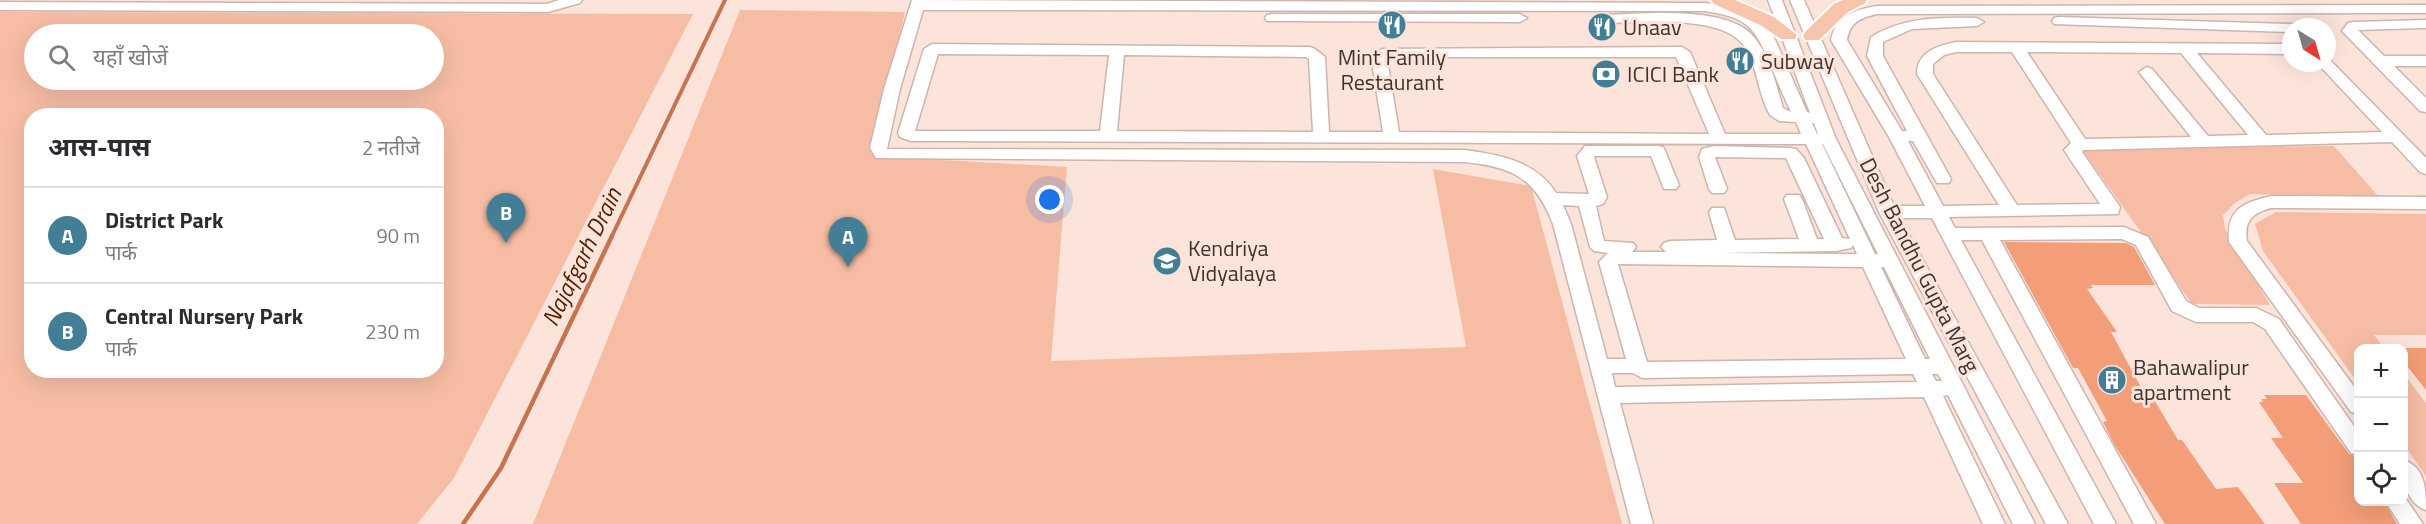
<!DOCTYPE html>
<html lang="hi">
<meta charset="utf-8">
<style>
body{margin:0;font-family:"Titillium Web","Noto Sans Devanagari",sans-serif;background:#f7f7f7;color:#2b2b33}
.controls{position:absolute;right:18px;bottom:18px;display:grid;overflow:hidden;border-radius:12px;box-shadow:0 6px 24px #0002}
.controls button{width:54px;height:54px;display:grid;place-items:center;padding:0;border:0;border-bottom:2px solid #e1e1e2;background:#fff;color:#2b2b33;font:30px sans-serif}
.compass{position:absolute;left:2282px;top:18px;width:54px;height:54px;border-radius:50%;background:#fff;box-shadow:0 6px 24px #0002;rotate:143deg}
.you{position:absolute;left:1050px;top:200px;width:21px;height:21px;margin:-15px;border:4px solid #fff;border-radius:50%;background:#1a73e8;box-shadow:0 0 0 9px #1a73e833}
.badge{display:grid;place-items:center;width:39px;height:39px;border-radius:50%;background:#427f96;color:#fff;font-size:20px;font-weight:700}
.pin{position:absolute;translate:-50% -50px;filter:drop-shadow(0 2px 3px #0008)}
.pin::after{content:'';position:absolute;top:32px;width:21px;height:18px;background:inherit;clip-path:polygon(0 0,100% 0,50% 100%)}
.list{margin:0;padding:0;list-style:none}
h2{display:flex;justify-content:space-between;align-items:center;height:78px;margin:0;padding:0 24px;font-size:26px}
h2 small{font-size:20px;font-weight:400;color:#7c7c81}
.list li{display:grid;grid-template-columns:39px 1fr auto;gap:18px;align-items:center;box-sizing:border-box;height:96px;padding:0 24px;border-top:2px solid #e1e1e2}
.list b{display:block;font-size:22px;white-space:nowrap}
.list p{margin:0;font-size:20px;white-space:nowrap;color:#7c7c81}
.list em{font-size:20px;font-style:normal;color:#7c7c81}
.icon{flex:none;width:33px;height:33px;fill:none;stroke:currentColor;stroke-width:2;stroke-linecap:round;stroke-linejoin:round}
.map{position:relative;flex:none;width:2426px;height:524px;overflow:hidden}
.search{position:absolute;background:#fff;box-shadow:0 6px 24px #0002;left:24px;top:24px;width:420px;height:66px;display:flex;align-items:center;gap:15px;box-sizing:border-box;padding:0 21px;border-radius:33px;color:#7c7c81;font-size:22px}
.panel{position:absolute;background:#fff;box-shadow:0 6px 24px #0002;left:24px;top:108px;width:420px;height:270px;border-radius:24px}
.map>svg:first-child{display:block}
</style>
<div class="map">
<svg width="2426" height="524" viewBox="0 0 2426 524">
<rect width="100%" height="100%" fill="#fce4da"/>
<path fill="#f7bda4" fill-rule="evenodd" d="M740,10L905,12L873,156L1067,167L1051,361L1466,347L1433,169L1531,186L1622,524H533Z
M0,12L693,14L454,478L417,524H0ZM434,34V80H34V34ZM32,116H436V370H32Z
M2334,146L2379,197L2250,194L2235,203L2223,215L2225,229L2270,305L2192,304L2081,148Z
M2276,212L2426,214V335H2374L2384,348H2358V383L2263,251L2255,224Z
M2404,374L2426,403V476L2404,445Z"/>
<g fill="none" stroke-linecap="round" stroke-linejoin="round">
<path stroke="#c5744f" stroke-width="4" d="M611,238L725,0"/>
<path stroke="#c5744f" stroke-width="4.5" d="M463,524L501,468L612,236"/>
</g>
<path fill="#f39e78" d="M2004,242L2126,243L2134,247L2155,285H2091L2093,288L2087,289L2117,332H2111L2143,391H2149L2178,440H2182L2216,489L2238,487L2265,524H2165L2114,444L2103,422L2107,421L2078,368H2073Z
M2403,348H2426V390L2403,361Z
M2264,395H2306L2349,454L2358,457V501H2384L2397,524H2301L2274,483H2303L2271,438H2283L2259,402H2263L2261,399H2267Z"/>
<g fill="none" stroke-linecap="round" stroke-linejoin="round">
<g stroke="#ccb5ac" stroke-width="3">
<path id="minor" d="M559,0H582L580,3L548,12L0,10V2L547,4Z
M912,0L1704,3C1730,6 1755,11 1772,33L1807,112L1810,113L1768,0H1782L1836,139L2035,524H2013L1948,395L1943,396L2005,524H1983L1924,397L1620,403L1653,524H1631L1553,224C1535,178 1513,167 1465,162L876,158L870,148L884,89ZM923,10L1704,11C1745,17 1753,24 1769,61C1776,78 1783,95 1791,112L1783,108C1776,85 1770,55 1753,36C1726,5 1643,14 1605,15L1598,19L1605,23C1641,23 1727,13 1746,49C1758,69 1758,95 1770,115L1779,121L1796,122L1801,134H1725L1690,52L1682,47L1382,49L1371,57L1383,132H1329L1325,57L1315,49L1310,47L932,44L924,49L898,133L900,137L911,141L1806,144L1850,239L1842,238L1804,158L1796,149L1790,148L1714,146L1702,149L1699,157L1709,189L1712,193H1724L1727,189L1715,157L1786,158L1824,239H1817L1802,199L1799,195H1787L1784,199L1799,239L1735,240L1724,208H1712L1709,212L1717,240L1670,241L1664,243L1661,247L1666,252H1632L1636,247L1633,243L1604,241L1596,206L1603,204L1607,197L1594,157L1595,156H1651L1664,189H1676L1679,185L1665,151L1663,147L1657,146H1585L1577,156L1589,194L1556,193C1536,161 1500,155 1465,150L887,149L900,89ZM938,54L1109,55L1100,131H915ZM1124,55L1306,57L1309,59L1313,132L1117,131ZM1390,57H1676L1709,134L1399,132L1387,59ZM1812,123H1814L1818,134H1817ZM1822,144H1823L1878,254H1875ZM1563,205L1579,206L1590,247L1594,251L1608,253L1599,262L1626,359H1607L1571,224ZM1853,245L1857,254L1721,253L1836,251L1851,248ZM1618,264L1863,267L1906,359L1647,362ZM1881,267H1884L1930,359H1925ZM1612,373H1633L1642,378L1913,374L1917,382L1615,387ZM1932,374H1938L1942,381H1936Z
M1790,0H1804L1894,206H1925L1889,137L1831,40C1836,15 1854,10 1877,6L2426,5V13L1877,14C1860,18 1850,22 1847,40L1902,131H1907L1867,56L1871,37C1903,17 1940,17 1977,18L1984,22L1977,26L1912,29L1883,42V56L1951,179L1949,183H1937L1913,141H1908L1943,206L1999,205L1917,74C1917,52 1937,46 1956,42L2291,44V54L2197,53L2266,135L2382,132L2317,63H2327V59L2330,60L2426,158V174L2420,172L2392,142L2083,150L2082,152L2120,207L2118,214L1949,217L1955,228L2124,227L2148,237L2186,301L2199,308H2256L2279,319L2358,432V455L2351,453L2265,329L2253,322H2196L2172,311L2136,245L2122,239L2000,240L2156,524H2134L1982,240H1961L2116,524H2094L1932,218H1900L2068,524H2046L1879,212ZM1956,52H2012L2071,143L2064,150L2100,204L2017,205L1933,74V64L1944,55ZM2027,52L2181,53L2248,135L2208,136L2152,69L2147,67L2139,72L2191,137L2085,139Z
M1272,14H1520L1527,18L1520,22L1267,21L1265,18L1267,15Z
M2059,17L2291,24L2298,27H2291V32L2054,24L2052,21L2054,18Z
M2426,20V28H2423L2358,30L2384,56H2426V66H2394L2426,98V112L2420,111L2342,31L2348,23L2353,22Z
M2271,196L2426,197V209L2271,208C2252,213 2244,221 2247,241L2358,392V414L2351,412L2229,242C2226,209 2243,203 2271,196Z
M2404,460C2426,468 2426,491 2426,510C2406,503 2402,479 2404,460Z
M2404,496L2423,524H2400L2386,502H2404Z"/>
</g>
<g stroke="#fff" stroke-width="4">
<path id="major" d="M1711,0H1735L1774,17L1797,35L1795,39H1781L1760,25L1714,4Z
M1843,0H1867L1864,4L1848,12L1819,40H1805L1803,36L1805,32L1834,4Z"/>
</g>
<use href="#minor" fill="#fff" fill-rule="evenodd"/>
<use href="#major" fill="#f8c4ac" fill-rule="evenodd"/>
</g>
<defs>
<g id="restaurant-disc" transform="scale(1.5)"><circle r="9.5" fill="#427f96" stroke="#fce4da"/><path d="M-5-6h1v4h1v-4h1v4h1v-4h1v5L-1.5 .5V6h-2V.5L-5-1ZM5-6V6H3V1.5H1.5Q1.5-4 5-6Z" fill="#fff"/></g>
<g id="bank-disc" transform="scale(1.5)"><circle r="9.5" fill="#427f96" stroke="#fce4da"/><path d="M-6-4H6V4H-6ZM0-2.3a2.3 2.3 0 1 0 0 4.6a2.3 2.3 0 1 0 0-4.6Z" fill="#fff"/></g>
<g id="school-disc" transform="scale(1.5)"><circle r="9.5" fill="#427f96" stroke="#fce4da"/><path d="M0-5L7-2L0 1L-7-2ZM-4 1L0 2.5L4 1V4Q0 6-4 4Z" fill="#fff"/></g>
<g id="building-disc" transform="scale(1.5)"><circle r="9.5" fill="#427f96" stroke="#fce4da"/><path d="M-4-6H4V6H1V3H-1V6H-4ZM-2.5-4.3h1.7v1.8h-1.7ZM.8-4.3h1.7v1.8H.8ZM-2.5-1h1.7V.8h-1.7ZM.8-1h1.7V.8H.8Z" fill="#fff"/></g>
</defs>
<g fill-rule="evenodd">
<use href="#restaurant-disc" x="1392" y="25"/>
<use href="#restaurant-disc" x="1602" y="27"/>
<use href="#restaurant-disc" x="1740" y="61"/>
<use href="#bank-disc" x="1606" y="74"/>
<use href="#school-disc" x="1167" y="261"/>
<use href="#building-disc" x="2112" y="380"/>
</g>
<g text-anchor="middle" stroke-width="6" stroke-linejoin="round" paint-order="stroke">
<g font-size="22" fill="#3d3430" stroke="#fce4da" text-anchor="start">
<text x="1623" y="35">Unaav</text>
<text x="1392" y="65" text-anchor="middle">Mint Family<tspan x="1392" dy="25">Restaurant</tspan></text>
<text x="1761" y="69">Subway</text>
<text x="1627" y="82">ICICI Bank</text>
<text x="1188" y="256">Kendriya<tspan x="1188" dy="25">Vidyalaya</tspan></text>
<text x="2133" y="375">Bahawalipur<tspan x="2133" dy="25">apartment</tspan></text>
</g>
<g font-size="22" fill="#3d3430" stroke="#fce4da">
<text transform="translate(1920 265) rotate(63)" y="8">Desh Bandhu Gupta Marg</text>
</g>
<g font-size="24" font-style="italic" fill="#531f03" stroke="#fce4da">
<text transform="translate(582 257) rotate(-64)" y="8">Najafgarh Drain</text>
</g>
</g>
</svg>
<div class="controls">
<button>+</button>
<button>−</button>
<button><svg class="icon" aria-label="locate" viewBox="0 0 24 24"><circle cx="12" cy="12" r="6"/><path d="M12 2v4M12 18v4M2 12h4M18 12h4"/></svg></button>
</div>
<svg class="compass" viewBox="-18 -18 36 36"><path d="M0-13l5 13h-10z" fill="#e53935"/><path d="M0 13l5-13h-10z" fill="#7c7c81"/></svg>
<div class="you"></div>
<div class="pin badge" style="left:848px;top:267px">A</div>
<div class="pin badge" style="left:506px;top:243px">B</div>
<div class="search"><svg class="icon" aria-label="search" viewBox="0 0 24 24"><circle cx="10" cy="10" r="6"/><path d="M15 15l6 6"/></svg>यहाँ खोजें</div>
<section class="panel">
<h2>आस-पास<small>2 नतीजे</small></h2>
<ul class="list">
<li><span class="badge">A</span><div><b>District Park</b><p>पार्क</p></div><em>90 m</em></li>
<li><span class="badge">B</span><div><b>Central Nursery Park</b><p>पार्क</p></div><em>230 m</em></li>
</ul>
</section>
</div>
